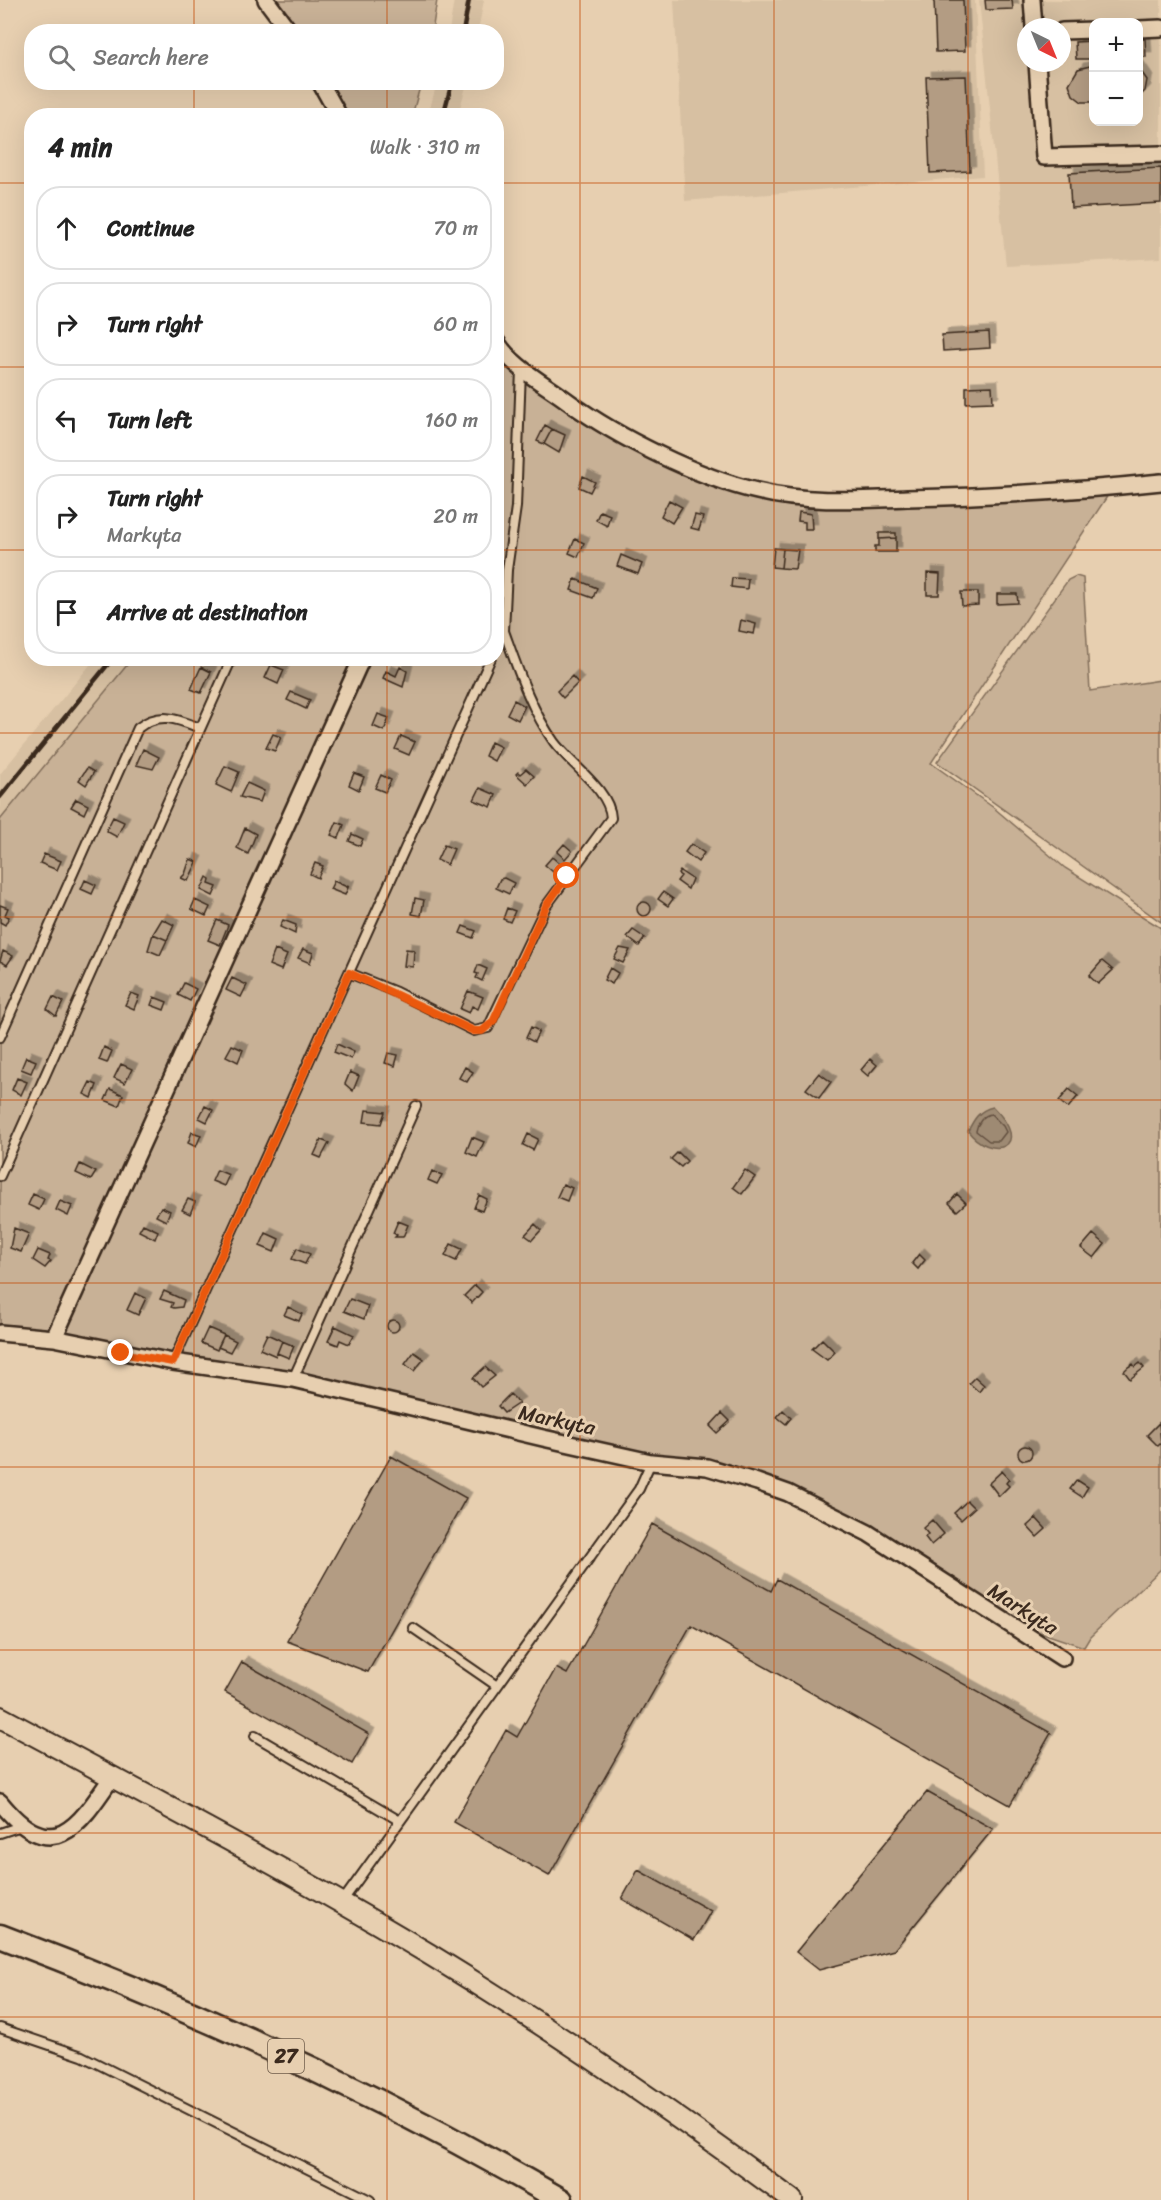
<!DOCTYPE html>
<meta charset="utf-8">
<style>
body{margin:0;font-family:Sriracha,sans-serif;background:#f2f2f2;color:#222}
.controls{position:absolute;right:18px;top:18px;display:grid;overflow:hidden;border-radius:12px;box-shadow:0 6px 24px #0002}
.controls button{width:54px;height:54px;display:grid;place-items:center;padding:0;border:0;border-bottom:2px solid #e0e0e0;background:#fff;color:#222;font:30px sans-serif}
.compass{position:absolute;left:1017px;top:18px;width:54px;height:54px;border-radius:50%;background:#fff;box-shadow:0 6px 24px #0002;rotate:137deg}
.stop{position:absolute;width:18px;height:18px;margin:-14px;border:4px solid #ea580c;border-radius:50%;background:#fff}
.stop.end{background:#ea580c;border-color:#fff;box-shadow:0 2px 6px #0008}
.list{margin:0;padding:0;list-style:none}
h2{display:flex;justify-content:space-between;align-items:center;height:78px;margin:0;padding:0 24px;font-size:26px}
h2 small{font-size:20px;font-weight:400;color:#767676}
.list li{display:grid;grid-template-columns:39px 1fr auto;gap:18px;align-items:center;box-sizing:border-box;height:84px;margin:0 12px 12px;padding:0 12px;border:2px solid #e0e0e0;border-radius:24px}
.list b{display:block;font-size:22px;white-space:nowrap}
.list p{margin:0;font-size:20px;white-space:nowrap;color:#767676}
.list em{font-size:20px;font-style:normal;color:#767676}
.icon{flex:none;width:33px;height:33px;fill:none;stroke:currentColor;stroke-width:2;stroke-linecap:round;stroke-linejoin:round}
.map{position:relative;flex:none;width:1161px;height:2200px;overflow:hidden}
.search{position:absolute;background:#fff;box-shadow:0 6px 24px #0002;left:24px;top:24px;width:480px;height:66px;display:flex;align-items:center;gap:15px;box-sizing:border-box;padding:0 21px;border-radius:24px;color:#767676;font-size:22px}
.panel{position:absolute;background:#fff;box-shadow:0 6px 24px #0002;left:24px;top:108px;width:480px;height:558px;border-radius:24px}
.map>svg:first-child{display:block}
</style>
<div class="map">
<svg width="1161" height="2200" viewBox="0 0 1161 2200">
<defs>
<filter id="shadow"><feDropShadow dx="5.5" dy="-5.5" stdDeviation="0" flood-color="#0004"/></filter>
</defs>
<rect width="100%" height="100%" fill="#e7cfb0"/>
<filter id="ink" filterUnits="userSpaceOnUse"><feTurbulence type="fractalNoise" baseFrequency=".0167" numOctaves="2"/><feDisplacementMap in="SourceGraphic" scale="12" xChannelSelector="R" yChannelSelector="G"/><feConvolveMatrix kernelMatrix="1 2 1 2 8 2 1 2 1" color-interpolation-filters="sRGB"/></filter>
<g filter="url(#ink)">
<path fill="#d7c0a2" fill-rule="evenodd" d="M454,0H484L478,31H449Z
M674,0H975L983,176L685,201Z
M979,0H1161V258L1006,266ZM1094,22H1138V122H1094ZM1026,27H1062V63H1026Z
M437,83H467L458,115H428Z
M95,659H132L0,820V774Z"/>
<path fill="#c8b196" stroke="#826e5a" stroke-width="1.5" d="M273,0H437L432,32L296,31Z
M326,83H421L412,116L348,115Z
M497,342L521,369L695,471L802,499L1114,486L931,763L994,808L1065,868L1161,928V1569L1090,1637L1084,1647L998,1618L788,1493L293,1379L0,1333V820L132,659L496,658Z
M1076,576L1083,578L1090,691L1161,680V922L937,762L1068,580Z"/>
<path fill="#9e8a73" stroke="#766451" stroke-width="1.5" d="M993,1107C1036,1150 989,1160 968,1131C974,1119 979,1110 993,1107Z"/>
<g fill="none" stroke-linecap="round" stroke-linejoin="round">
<path stroke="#635040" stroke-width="1.5" d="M991,1114L1003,1126L1006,1132L999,1141H989L976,1131C977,1124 983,1115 991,1114Z"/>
</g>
<path fill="#b39c83" stroke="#3b2a1e" stroke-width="1.5" filter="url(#shadow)" d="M934,0H963L965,51L936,52Z
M985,0H1012L1013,9L986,10Z
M1138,39H1145L1146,57H1138Z
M1094,41V59H1076L1075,42Z
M1090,66L1094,67V102H1082L1073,95L1069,84L1078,69Z
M1138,67L1147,80L1145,91L1138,98Z
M966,76L970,171L930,173L926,77Z
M1161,168V203L1071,208L1069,173Z
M989,332L990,348L943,351L942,335Z
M992,386L993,402L966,403V387Z
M545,425L552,429L544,444L537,441Z
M552,429L565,435L559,453L544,444Z
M583,476L595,482L590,492L579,487Z
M669,500L682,507L672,523L661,516Z
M600,511L610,515L607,526L596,520Z
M799,512L811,514L812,529H805V522L798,521Z
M695,515L703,517L699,530L691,528Z
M879,533H896V538L879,539Z
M896,538V552H875V546H879V539Z
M575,539L584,543L578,557L569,553Z
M774,548L783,549L781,568L772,567Z
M783,549L798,550L795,569L781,568Z
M621,555L642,564L638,574L617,566Z
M927,573L940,574L939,595H927Z
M732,578L748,579L747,589L731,587Z
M575,579L597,588L593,598L571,590Z
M961,592H978V605L962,606Z
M997,594H1017L1018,603L997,604Z
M741,620L756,624L754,634L739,631Z
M271,665L284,670L278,684L265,678Z
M201,667L211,672L201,693L191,689Z
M400,667L407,671L403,687L383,678L386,671L396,676Z
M572,676L578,683L563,698L557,691Z
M291,692L310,700L306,709L287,700Z
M514,700L525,706L518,720L507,714Z
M378,714L389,718L384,731L373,726Z
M273,734L281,737L275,751L266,748Z
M401,736L415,742L409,755L395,749Z
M491,742L501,747L494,761L485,756Z
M143,749L159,757L153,769L136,765Z
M225,766L239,772L231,792L216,785Z
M87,768L94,772L86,785L79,780Z
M526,769L534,776L527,784L516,774L518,772L520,774Z
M354,773L364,777L359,790L349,785Z
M381,775L391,780L385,792L375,788Z
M247,783L264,791L260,802L240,797Z
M480,788L496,795L491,807L474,800Z
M76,799L88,805L84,814L71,807Z
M113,817L124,822L117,837L106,831Z
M337,822L344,825L339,838L331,835Z
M245,828L256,834L248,854L237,848Z
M352,834L363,839L360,846L349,841Z
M564,844L572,851L565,859L557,852Z
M691,844L704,853L698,862L685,852Z
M444,845L454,849L447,865L437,860Z
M44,854L61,861L57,870L40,863Z
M552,857L560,864L553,872L545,865Z
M190,859L197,862L188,881L181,878L185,874Z
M315,863L323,866L318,878L310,874Z
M680,871L692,879L688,889L677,881L681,876L678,874Z
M207,877L210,879L209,884L217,887L213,896L201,890Z
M504,878L514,883L509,894L496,888L500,879Z
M85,880L96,885L92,894L81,889Z
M334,881L347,887L349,885L345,895L330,889Z
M663,892L673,899L668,906L658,899Z
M415,898L424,900L421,916L412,914Z
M195,900L210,907L206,916L191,909Z
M637 909a7 7 0 1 1 14 0a7 7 0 1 1-14 0Z
M0,905L8,908L5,915L9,917L5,925L0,922Z
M507,908L515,911L510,922L503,919Z
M162,919L174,925L167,940L153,934Z
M217,920L228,925L220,945L208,940Z
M283,920L296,925L295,934L280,927Z
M463,926L476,931L473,938L460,933Z
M633,930L645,938L639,946L627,937Z
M153,934L167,940L160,955L148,950Z
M620,948L630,950L623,963L614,959Z
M303,949L313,953L310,963L298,958Z
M406,949L414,950L413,967L404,966Z
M275,950L287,955L281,970L269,965Z
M3,951L13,956L7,965L0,961Z
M1102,961L1113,970L1098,984L1089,976Z
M478,965L487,969L482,981L476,978L478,974L475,973Z
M610,968L618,973L612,984L604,980Z
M232,978L247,985L241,997L226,990Z
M184,983L196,989L190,1001L178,995Z
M468,991L483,997L478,1009L472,1006L469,1013L460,1009Z
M131,993L139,996L134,1009L125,1005Z
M53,997L63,1002L56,1016L47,1009Z
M154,997L167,1002L164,1010L151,1005Z
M531,1027L539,1031L534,1042L526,1038Z
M337,1044L354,1052L351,1059L334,1052Z
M232,1045L243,1050L238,1062L226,1056Z
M104,1047L112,1051L107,1063L99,1060Z
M388,1053L398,1055L395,1066L385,1063Z
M26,1057L36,1061L31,1073L21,1069Z
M870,1059L877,1065L868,1076L861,1070Z
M121,1064L132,1069L125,1083L114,1078Z
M465,1067L473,1072L467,1082L459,1078Z
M350,1072L359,1076L353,1091L345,1084Z
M819,1073L831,1082L819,1098L806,1089Z
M17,1078L27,1082L21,1095L12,1090Z
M90,1082L97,1085L92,1098L84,1094Z
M110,1089L123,1095L119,1106L105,1100Z
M1069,1089L1078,1096L1068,1108L1059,1101Z
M205,1106L213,1110L207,1122L199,1118Z
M366,1110L385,1112L381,1124L364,1122Z
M192,1132L201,1135L196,1147L188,1143Z
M528,1134L538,1139L533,1150L523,1145Z
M472,1137L484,1142L477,1157L466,1152Z
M321,1140L329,1143L321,1158L314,1155Z
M678,1152L687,1161L681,1167L671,1159Z
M80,1164L96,1172L91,1180L76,1173Z
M217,1170L229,1175L224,1186L212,1181Z
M745,1170L755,1177L742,1194L733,1187Z
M432,1171L442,1175L437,1184L428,1180Z
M563,1184L572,1188L567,1201L557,1197Z
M33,1194L44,1199L39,1210L28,1205Z
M957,1194L966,1203L957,1211L949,1203Z
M479,1195L487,1199L482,1211L474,1208Z
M188,1199L195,1202L190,1214L182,1210Z
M60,1201L72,1206L68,1216L56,1210Z
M161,1207L170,1211L166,1221L156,1216Z
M398,1221L408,1225L403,1237H395L397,1235L393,1233Z
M143,1224L158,1231L155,1239L139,1231Z
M535,1224L541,1230L532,1240L525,1235Z
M14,1228L29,1234L21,1252L10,1248Z
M266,1233L279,1239L274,1252L260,1246Z
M1093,1234L1105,1244L1094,1258L1081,1248Z
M451,1244L462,1249L456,1261L445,1256Z
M297,1248L310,1254L305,1264L292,1259Z
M38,1250L50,1255L48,1260L51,1261L45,1268L33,1260Z
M919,1254L925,1260L918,1269L912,1263Z
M475,1285L482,1292L472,1303L464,1296Z
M164,1291L184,1300L182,1307L174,1308L171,1307L173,1303L160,1299Z
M135,1293L146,1298L138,1315L127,1310Z
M350,1299L368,1306L364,1319L344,1311Z
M288,1307L302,1314L299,1321L284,1315Z
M387 1326a6 6 0 1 1 12 0a6 6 0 1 1-12 0Z
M335,1326L354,1335L349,1344L340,1340L338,1345L328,1341Z
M208,1328L224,1335L217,1350L201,1343Z
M267,1334L282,1341L276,1356L260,1349Z
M224,1335L236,1341L230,1352L218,1347Z
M822,1339L835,1352L827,1360L812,1349Z
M282,1341L294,1346L289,1358L277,1353Z
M414,1352L424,1359L414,1371L405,1364Z
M1140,1363L1144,1368L1130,1379L1124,1371L1128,1367L1133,1364L1135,1367Z
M485,1367L495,1376L481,1387L473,1378Z
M975,1377L984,1385L979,1392L969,1383Z
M510,1394L519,1403L504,1413L498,1406Z
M783,1410L791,1418L786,1424L777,1417Z
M722,1413L730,1421L717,1433L710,1426Z
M1159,1423L1161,1443L1158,1446L1147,1435Z
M1018 1453a7 7 0 1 1 14 0a7 7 0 1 1-14 0Z
M391,1456L466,1498L368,1672L287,1641Z
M1002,1471L1009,1479L1006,1483L1009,1486L999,1496L989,1483Z
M1077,1480L1088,1487L1082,1497L1070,1489Z
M967,1501L974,1508L961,1520L954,1513Z
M1036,1518L1046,1529L1037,1537L1027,1526Z
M932,1520L944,1534L931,1545L925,1537L928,1534L923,1528Z
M652,1524L771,1591L777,1579L1051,1733L1010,1805L691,1625L549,1876L454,1822L506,1730L517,1737L556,1668L567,1674Z
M242,1662L369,1734L352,1764L225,1692Z
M927,1792L993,1829L894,1950L819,1970L796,1952Z
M638,1870L711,1911L694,1940L622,1899Z"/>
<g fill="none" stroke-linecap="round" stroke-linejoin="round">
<g stroke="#3b2a1e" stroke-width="12">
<path id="service" d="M496,647L504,631L507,570L516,507L521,369
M349,973L396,992L474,1031L488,1028L546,906L611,818C610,790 570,764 554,742C531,710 517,667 504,631
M0,1037L138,728C160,711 177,719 200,728
M0,1176L232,658
M173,1362L491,658
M293,1379L416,1106
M413,1628L497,1686
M255,1736L400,1821
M0,1833L21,1826
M342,1902L639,1489L651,1462
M0,2028L82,2056L370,2200"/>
</g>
<g stroke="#3b2a1e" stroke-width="20">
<path id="minor" d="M266,0L290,32
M1032,0L1034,27
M1138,29L1161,28
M1062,31L1094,30
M1037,63L1044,157L1161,154
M320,82L339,116
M496,341C513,368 544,383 569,402C617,437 699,478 757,491C806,503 856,500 907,498C991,496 1077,491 1161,482
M0,1333L54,1338L173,1362L293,1379L543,1438L651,1462L707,1467L757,1482L788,1493L868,1533L1062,1658
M54,1338L362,658
M0,1802C52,1866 77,1829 112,1777"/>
</g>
<g stroke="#3b2a1e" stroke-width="24">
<path id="secondary" d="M0,1717C144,1794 289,1870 429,1954C554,2030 674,2113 792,2200"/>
</g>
<g stroke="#3b2a1e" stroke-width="27">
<path id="primary" d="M0,1936C194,2009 382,2096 561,2200"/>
</g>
<use href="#service" stroke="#e7cfb0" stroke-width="8"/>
<use href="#minor" stroke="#e7cfb0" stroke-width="15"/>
<use href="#secondary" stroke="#e7cfb0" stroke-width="20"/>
<use href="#primary" stroke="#e7cfb0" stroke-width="22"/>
<path stroke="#3b2a1e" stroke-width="4.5" d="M463,32L469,0
M443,116L452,82
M0,797L113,658"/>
</g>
</g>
<g fill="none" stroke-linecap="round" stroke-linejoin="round" filter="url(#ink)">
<path stroke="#ea580c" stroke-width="8" d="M121,1353L173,1362L349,973L474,1031H482L493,1022L546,906L567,876"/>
</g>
<path fill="none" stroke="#c55010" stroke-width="1.5" stroke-opacity="0.55" d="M194,0V32M387,0V32M580,0V2200M774,0V2200M968,0V2200M194,82V116M387,82V116M0,183H32M496,183H1161M0,367H32M496,367H1161M0,550H32M496,550H1161M194,658V2200M387,658V2200M0,733H1161M0,917H1161M0,1100H1161M0,1283H1161M0,1467H1161M0,1650H1161M0,1833H1161M0,2017H1161"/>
<g text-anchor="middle" stroke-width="6" stroke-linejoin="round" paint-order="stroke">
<rect fill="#e7cfb0" stroke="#6f5c4a" stroke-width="1.5" x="268" y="2039" width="36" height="34" rx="4.5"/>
<g font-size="20" font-weight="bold" fill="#3b2a1e">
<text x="286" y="2063">27</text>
</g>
<g font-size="21" fill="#3b2a1e" stroke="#e7cfb0">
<text transform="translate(557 1420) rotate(12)" y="7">Markyta</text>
<text transform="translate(1023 1609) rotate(32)" y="7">Markyta</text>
</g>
</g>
</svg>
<div class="controls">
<button>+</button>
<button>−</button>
</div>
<svg class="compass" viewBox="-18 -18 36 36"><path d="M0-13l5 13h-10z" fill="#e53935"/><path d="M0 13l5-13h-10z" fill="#767676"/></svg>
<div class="stop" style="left:567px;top:876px"></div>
<div class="stop end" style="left:121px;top:1353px"></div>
<div class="search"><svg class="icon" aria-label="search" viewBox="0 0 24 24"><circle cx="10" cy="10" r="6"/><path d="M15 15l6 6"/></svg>Search here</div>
<section class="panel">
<h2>4 min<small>Walk · 310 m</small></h2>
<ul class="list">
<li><svg class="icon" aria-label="ahead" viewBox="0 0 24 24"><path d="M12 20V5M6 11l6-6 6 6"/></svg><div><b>Continue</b></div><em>70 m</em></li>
<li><svg class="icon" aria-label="right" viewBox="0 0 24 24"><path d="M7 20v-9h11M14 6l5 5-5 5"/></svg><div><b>Turn right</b></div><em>60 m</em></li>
<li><svg class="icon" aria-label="left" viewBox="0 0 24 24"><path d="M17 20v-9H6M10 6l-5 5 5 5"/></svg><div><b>Turn left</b></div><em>160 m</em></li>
<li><svg class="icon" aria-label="right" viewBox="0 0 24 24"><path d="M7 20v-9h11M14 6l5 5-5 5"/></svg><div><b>Turn right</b><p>Markyta</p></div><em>20 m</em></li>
<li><svg class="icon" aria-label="arrive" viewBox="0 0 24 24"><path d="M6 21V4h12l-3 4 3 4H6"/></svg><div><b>Arrive at destination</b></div></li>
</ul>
</section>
</div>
